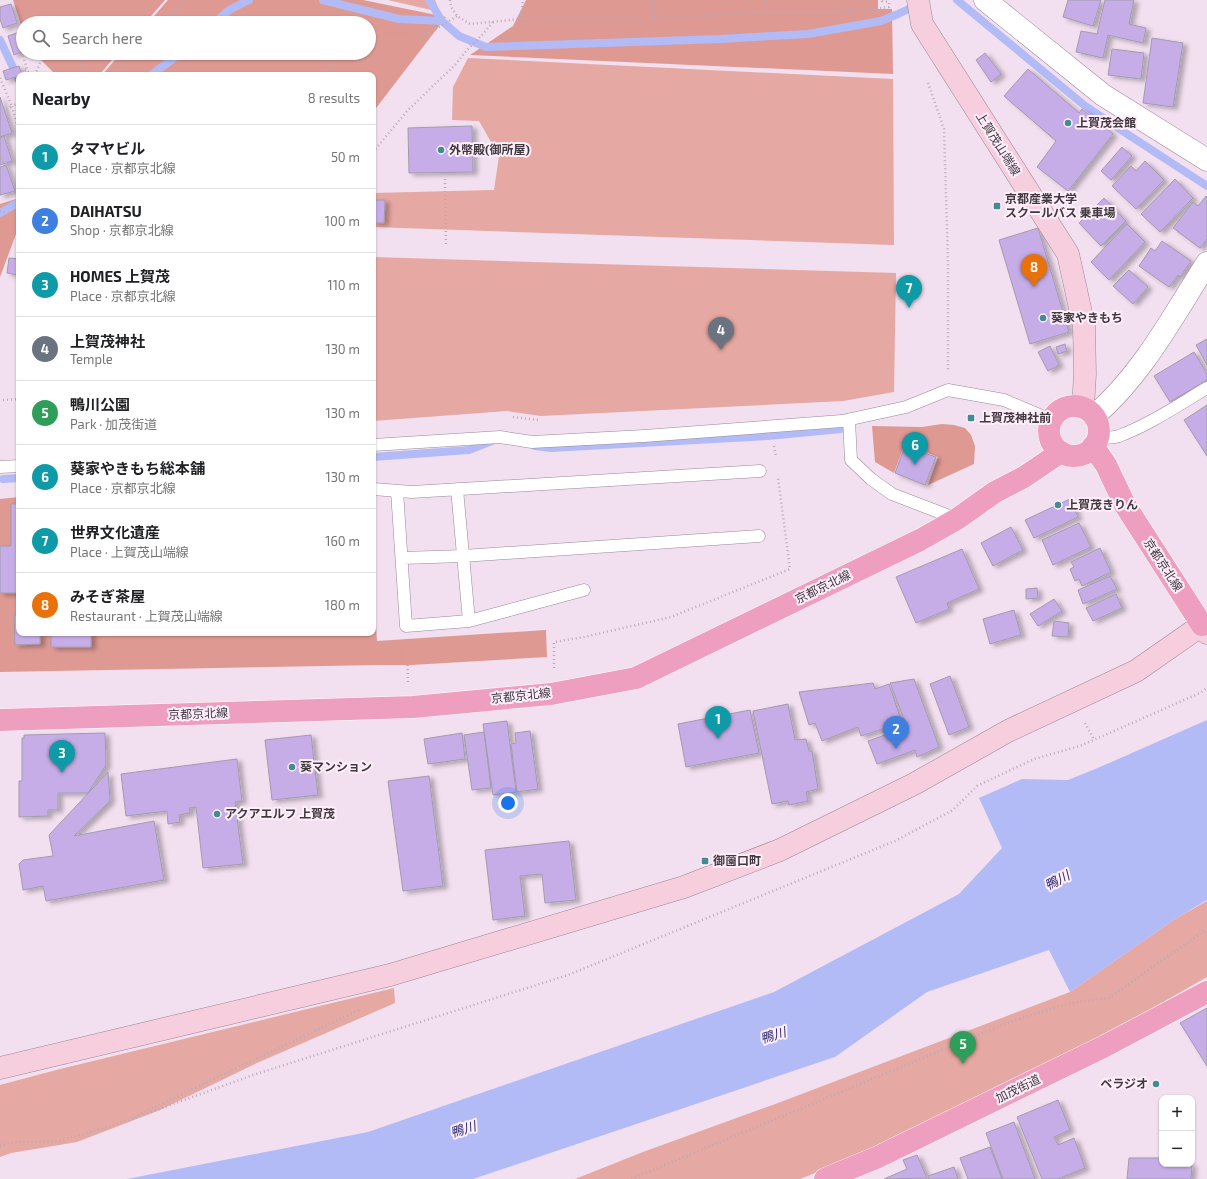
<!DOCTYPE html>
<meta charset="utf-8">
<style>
body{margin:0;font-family:"Exo 2","Noto Sans JP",sans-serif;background:#f2f2f2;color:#202124}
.controls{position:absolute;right:12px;bottom:12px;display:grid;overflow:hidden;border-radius:8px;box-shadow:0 1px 3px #0004}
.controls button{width:36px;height:36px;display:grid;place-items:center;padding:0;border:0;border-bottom:1px solid #e0e0e0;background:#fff;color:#202124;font:20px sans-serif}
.you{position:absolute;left:508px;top:803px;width:14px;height:14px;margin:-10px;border:3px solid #fff;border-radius:50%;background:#1a73e8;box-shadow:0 0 0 6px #1a73e833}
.badge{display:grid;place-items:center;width:26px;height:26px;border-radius:50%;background:#448c8f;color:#fff;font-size:13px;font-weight:700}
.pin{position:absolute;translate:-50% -33px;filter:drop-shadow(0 1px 2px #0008)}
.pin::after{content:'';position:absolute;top:21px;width:14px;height:12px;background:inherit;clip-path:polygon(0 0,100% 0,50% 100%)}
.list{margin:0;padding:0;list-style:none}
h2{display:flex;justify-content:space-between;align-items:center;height:52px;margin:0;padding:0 16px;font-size:17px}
h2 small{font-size:13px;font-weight:400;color:#757577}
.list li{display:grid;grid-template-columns:26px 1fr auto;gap:12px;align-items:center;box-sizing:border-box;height:64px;padding:0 16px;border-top:1px solid #e0e0e0}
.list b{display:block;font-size:15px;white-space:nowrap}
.list p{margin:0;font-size:13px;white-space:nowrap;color:#757577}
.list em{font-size:13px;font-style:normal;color:#757577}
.icon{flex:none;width:22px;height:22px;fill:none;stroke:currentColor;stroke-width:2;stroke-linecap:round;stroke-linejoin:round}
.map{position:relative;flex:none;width:1207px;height:1179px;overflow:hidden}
.search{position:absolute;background:#fff;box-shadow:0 1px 3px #0004;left:16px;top:16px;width:360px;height:44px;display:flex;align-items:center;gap:10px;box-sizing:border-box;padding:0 14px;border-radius:22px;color:#757577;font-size:15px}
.panel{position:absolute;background:#fff;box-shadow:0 1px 3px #0004;left:16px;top:72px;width:360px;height:564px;border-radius:8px}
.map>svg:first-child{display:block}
</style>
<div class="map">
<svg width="1207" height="1179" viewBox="0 0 1207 1179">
<defs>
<filter id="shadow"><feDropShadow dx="4.5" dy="2.5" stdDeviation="2" flood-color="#0004"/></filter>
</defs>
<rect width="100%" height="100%" fill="#f2dfef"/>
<path fill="#e6a8a2" d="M388,0H435L440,12Z
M468,58L893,79L894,245L373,227V193L494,190L499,156L479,121L452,120L453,87Z
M373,257L896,273L894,392L843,401L541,416L507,411L373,421Z
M1207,901V977L1123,1025L870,1151L800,1179H575L643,1152L778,1103L1070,992L1175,919Z
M394,988L395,1003L257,1063L160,1110L77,1142L11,1153L0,1157V1085L60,1069Z"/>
<path fill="#df9993" d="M13,0H165L145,23H23V31Z
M168,0H363L446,17L373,112V75H102L121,53H369V23H148Z
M526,0H878V9H892L893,74L470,55L513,26Z
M34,53H118L100,74L97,75H56Z
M19,198V226L0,277V204Z
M942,424L954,425L965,428L971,435L975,446L974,464L928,485L938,457L905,444L894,473L875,462L872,426L922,427Z
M19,497V633H373V579L377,641L546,630L547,657L411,665H379L0,672V499Z"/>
<path fill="#b3bbf7" d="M1207,720V900L1175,919L1070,992L1049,950L927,992L835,1057L473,1179H127L368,1132L774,992L959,894L1002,848L979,798L1022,779L1068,780L1100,767Z"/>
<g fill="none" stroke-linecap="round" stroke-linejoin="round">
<path stroke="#b3bbf7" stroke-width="8" d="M323,0L399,19L442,21L459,36L486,47L720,39L808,34L881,21L898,14L917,5
M429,0L442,21
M957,0L1084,105L1121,130L1207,186
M215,23L229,10L249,0
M0,40L19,80
M151,75L181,53
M0,213L19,202
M535,446L551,448L768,436L841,429
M373,457L469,450L492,441
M3,479L19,478"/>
</g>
<path fill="#c7ade7" stroke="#a39bae" filter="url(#shadow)" d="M1068,0H1101L1093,26L1063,17Z
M1105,0H1134L1129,24L1146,28L1143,43L1108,35L1103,58L1076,52L1081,31L1097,34Z
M11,4L17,23L3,28L0,19V7Z
M19,32L23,43V51L14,55L8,36Z
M1152,38L1183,43L1173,107L1143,103Z
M1112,49L1144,53L1141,79L1108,75Z
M985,53L1001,74L991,82L976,60Z
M19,66L22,75L6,80L3,71Z
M1028,69L1079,113L1082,109L1113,134L1068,191L1037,167L1056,141L1004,96Z
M0,97L12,133L0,137Z
M472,126L473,172L409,173L408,128Z
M4,136L12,161L0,165V138Z
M1122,147L1132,156L1111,180L1101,171Z
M1145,161L1164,180L1136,209L1112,186L1131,166L1136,171Z
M6,165L15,191L0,195V167Z
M1175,179L1193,198L1160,232L1141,214Z
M1206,196L1207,197V239L1200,248L1173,228L1193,202L1198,206Z
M1104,198L1126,221L1101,246L1079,223Z
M373,200H385L384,223H373Z
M1127,224L1145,242L1109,280L1091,262Z
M1038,228L1069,332L1030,344L999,240Z
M1162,241L1191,261L1180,277L1178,275L1169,287L1139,266L1151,248L1155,251Z
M9,258L19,259L18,275L7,273Z
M1129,270L1148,287L1133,304L1113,286Z
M1207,339V365L1196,345Z
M1065,344L1067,351L1058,354L1056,347Z
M1050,346L1059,365L1048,371L1038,352Z
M1194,352L1207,374V380L1170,402L1154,376Z
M1207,405V456L1184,420Z
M905,446L936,457L925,485L895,473Z
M1070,499L1078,517L1034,538L1025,520Z
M11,504H19V593H0V546H11Z
M1079,523L1091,547L1053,565L1042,540Z
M1011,527L1023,550L993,566L981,543Z
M1100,548L1111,572L1082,586L1079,579L1075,581L1070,569L1074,567L1071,562Z
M962,549L979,589L947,603L949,609L916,623L896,577Z
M1110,576L1117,589L1083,604L1078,590Z
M1037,588L1038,598L1026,599V589Z
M1116,594L1122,608L1093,621L1086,608Z
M1054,599L1062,611L1038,626L1030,614Z
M1014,610L1021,635L990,644L983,619Z
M19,614V633H40V644L15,645L14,615Z
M1054,621L1069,623L1068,637L1052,636Z
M51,633H91V647H51Z
M950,676L969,727L949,735L930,684Z
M914,679L939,747L917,757L915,750L877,764L868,741L907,727L890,683Z
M873,683L875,689L889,684L902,723L861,736L858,727L822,741L815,723L809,725L799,692Z
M788,704L795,740L806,739L809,751H812L818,789L806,792L808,801L789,805L788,801L772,804L753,711Z
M750,710L759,753L686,767L678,724Z
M507,721L516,792L493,795L483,724Z
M530,731L538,789L517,792L511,744L516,743L515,733Z
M484,732L491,788L472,790L464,735Z
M105,733L106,765L88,793H58V810H48V816L19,817V781H22V738H24V735Z
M462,733L465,759L428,764L424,739Z
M311,735L318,795L272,800L265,740Z
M237,759L242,801L235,802L243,864L203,868L196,807L189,808L190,813L179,815L180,822L168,824L167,811L126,816L121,774Z
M108,772L110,801L74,836L154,821L164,880L46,901L43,886L23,890L19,864L23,860L53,856L49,835Z
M429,776L443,886L403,891L388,781Z
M569,841L576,900L545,903L542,874L520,876L525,916L493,920L485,850Z
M1207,1008V1066L1180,1023Z
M1058,1100L1070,1130L1054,1137L1058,1145L1074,1138L1085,1168L1058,1179H1042L1017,1117Z
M1014,1122L1035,1179H1003L986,1133Z
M990,1147L1002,1179H968L960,1158Z
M917,1155L927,1178L884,1179L907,1169L903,1160Z
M1129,1158H1162V1164H1192L1191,1179H1127Z
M954,1167L958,1179H929L928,1176Z"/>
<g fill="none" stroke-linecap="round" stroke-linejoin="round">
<g stroke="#998896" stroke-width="13">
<path id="lane" d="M849,420L851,460L871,479L892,494L957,519
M1097,438C1104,438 1113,438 1119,436C1149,425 1180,404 1207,388
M373,445L500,437L532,442L644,436L842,421L906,407L948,390L1004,400L1051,420
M0,467L19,466
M373,489L412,492L760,471
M457,489L469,621
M397,491L406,626L469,621L584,590
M402,558L463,556L759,536"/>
</g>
<g stroke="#998896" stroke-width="23">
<path id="street" d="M985,0L1103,95L1207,160
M1094,416C1142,375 1173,316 1207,263"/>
</g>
<g stroke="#998896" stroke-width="23">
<path id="secondary" d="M918,0L922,24L1068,254L1084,326L1085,374L1083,407
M0,1068L390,975L684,887L780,850L914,784L1008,731L1136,671L1202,625L1207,633"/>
</g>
<g stroke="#fff" stroke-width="23">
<path id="primary" d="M1049 431a25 25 0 1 1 50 0a25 25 0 1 1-50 0Z
M1093,446L1106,465L1125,505L1202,625
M0,720L413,707L551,694L636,678L920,540L957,519L995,492L1024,477L1061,452
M825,1179L878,1157L1105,1046L1207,992"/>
</g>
<path stroke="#baaab7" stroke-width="2.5" stroke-dasharray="1 3" stroke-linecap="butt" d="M450,0L451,7L457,16L470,24L521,19H654L763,12H841L868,10L889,7V2L882,1V0
M653,0L654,19
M763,12L767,0
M521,19L523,0
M165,23L187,0
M369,39L411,38L434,30L457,16
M77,55L87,75
M23,56L29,75
M21,71L27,69
M35,75L42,58
M113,75L135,53
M320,75L345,53
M0,78L12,106L4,110
M928,83L944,129L948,262V372
M19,103L12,106L19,134
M373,152L408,110L455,65L467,50L482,35L494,21
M0,154L3,162L0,163
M445,179L446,245
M0,211L19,217
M3,400L19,399
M513,417L538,420
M774,446L776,457
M407,645L408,682
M554,668V642L584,637L671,617L790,569L778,478
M1085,723L1094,740
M134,1117L359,1010
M0,1146L14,1142L60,1141L121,1123L253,1075L568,975L895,841L953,810L977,786L1034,759L1080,746L1200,693L1207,688
M631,1179L1010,1022L1070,1003L1109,998L1207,929"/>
<use href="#lane" stroke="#fff" stroke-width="12"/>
<use href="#street" stroke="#fff" stroke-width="22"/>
<use href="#secondary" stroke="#f6cede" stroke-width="22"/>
<use href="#primary" stroke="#ee9ebe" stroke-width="22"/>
</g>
<g fill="#448c8f" stroke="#fdeefa" stroke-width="1.5">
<circle cx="1068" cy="123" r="4"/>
<circle cx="441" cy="150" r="4"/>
<rect x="993" y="202" width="8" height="8" rx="2"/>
<circle cx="1043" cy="318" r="4"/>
<rect x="967" y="414" width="8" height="8" rx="2"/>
<circle cx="1058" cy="505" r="4"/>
<circle cx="292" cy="767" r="4"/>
<circle cx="217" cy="814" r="4"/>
<rect x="701" y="857" width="8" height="8" rx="2"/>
<circle cx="1156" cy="1084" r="4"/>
</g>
<g text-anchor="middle" stroke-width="4" stroke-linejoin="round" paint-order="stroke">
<g font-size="12" font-weight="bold" fill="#41393f" stroke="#fdeefa" text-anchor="start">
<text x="1076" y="127">上賀茂会館</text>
<text x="449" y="154">外幣殿(御所屋)</text>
<text x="1005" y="203">京都産業大学<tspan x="1005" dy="14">スクールバス 乗車場</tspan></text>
<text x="1051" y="322">葵家やきもち</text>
<text x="979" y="422">上賀茂神社前</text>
<text x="1066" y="509">上賀茂きりん</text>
<text x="300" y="771">葵マンション</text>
<text x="225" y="818">アクアエルフ 上賀茂</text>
<text x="713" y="865">御薗口町</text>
<text x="1148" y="1088" text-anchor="end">ベラジオ</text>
</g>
<g font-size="12" fill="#41393f" stroke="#fdeefa">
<text transform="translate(998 144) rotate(58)" y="4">上賀茂山端線</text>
<text transform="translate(1163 565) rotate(57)" y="4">京都京北線</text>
<text transform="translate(823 587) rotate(-26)" y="4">京都京北線</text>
<text transform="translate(521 696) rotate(-6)" y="4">京都京北線</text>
<text transform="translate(198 714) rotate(-2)" y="4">京都京北線</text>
<text transform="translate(1018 1089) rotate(-26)" y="4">加茂街道</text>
</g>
<g font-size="13" font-style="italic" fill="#2d2d72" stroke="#fdeefa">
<text transform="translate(1057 880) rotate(-28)" y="5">鴨川</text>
<text transform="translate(773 1035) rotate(-17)" y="5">鴨川</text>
<text transform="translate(463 1129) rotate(-17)" y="5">鴨川</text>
</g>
</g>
</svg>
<div class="controls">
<button>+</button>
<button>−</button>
</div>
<div class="you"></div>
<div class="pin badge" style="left:718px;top:739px;background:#0f9aa8">1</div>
<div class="pin badge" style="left:896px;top:749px;background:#3f7fe0">2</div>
<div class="pin badge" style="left:62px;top:773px;background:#0f9aa8">3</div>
<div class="pin badge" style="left:721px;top:350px;background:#6b7280">4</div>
<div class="pin badge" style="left:963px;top:1064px;background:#2e9e5b">5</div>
<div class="pin badge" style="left:915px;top:465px;background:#0f9aa8">6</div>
<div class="pin badge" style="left:909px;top:308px;background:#0f9aa8">7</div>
<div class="pin badge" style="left:1034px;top:287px;background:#e8710a">8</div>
<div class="search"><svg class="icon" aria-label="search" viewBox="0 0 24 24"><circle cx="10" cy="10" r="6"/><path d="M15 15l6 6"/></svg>Search here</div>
<section class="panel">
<h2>Nearby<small>8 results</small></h2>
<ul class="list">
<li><span class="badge" style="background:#0f9aa8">1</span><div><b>タマヤビル</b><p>Place · 京都京北線</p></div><em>50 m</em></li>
<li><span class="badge" style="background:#3f7fe0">2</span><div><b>DAIHATSU</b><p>Shop · 京都京北線</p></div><em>100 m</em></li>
<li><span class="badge" style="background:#0f9aa8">3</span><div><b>HOMES 上賀茂</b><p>Place · 京都京北線</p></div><em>110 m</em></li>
<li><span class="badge" style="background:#6b7280">4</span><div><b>上賀茂神社</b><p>Temple</p></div><em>130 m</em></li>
<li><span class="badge" style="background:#2e9e5b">5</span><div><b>鴨川公園</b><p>Park · 加茂街道</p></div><em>130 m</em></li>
<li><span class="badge" style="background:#0f9aa8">6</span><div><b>葵家やきもち総本舗</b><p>Place · 京都京北線</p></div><em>130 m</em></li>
<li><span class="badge" style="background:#0f9aa8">7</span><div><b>世界文化遺産</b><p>Place · 上賀茂山端線</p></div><em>160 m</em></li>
<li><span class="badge" style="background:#e8710a">8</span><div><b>みそぎ茶屋</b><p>Restaurant · 上賀茂山端線</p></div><em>180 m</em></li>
</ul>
</section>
</div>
